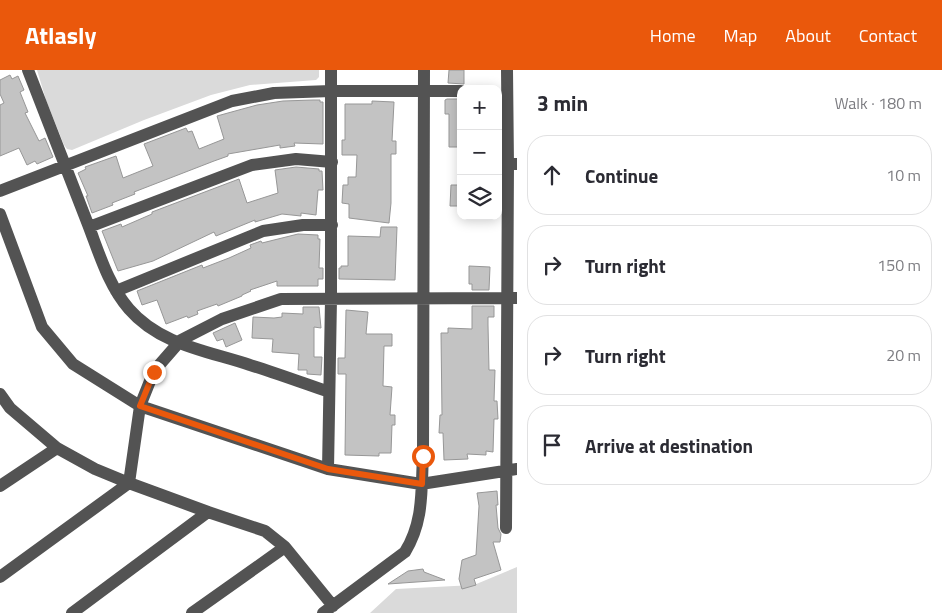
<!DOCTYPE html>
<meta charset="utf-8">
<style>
body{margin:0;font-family:"Titillium Web",sans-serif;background:#f7f7f7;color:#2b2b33}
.controls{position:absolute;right:15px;top:15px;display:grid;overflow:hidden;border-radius:10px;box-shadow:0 2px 12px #0003}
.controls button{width:45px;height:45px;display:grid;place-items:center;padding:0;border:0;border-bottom:1px solid #e1e1e2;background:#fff;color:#2b2b33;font:25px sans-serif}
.stop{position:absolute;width:15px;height:15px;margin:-11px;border:4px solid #ea580c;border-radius:50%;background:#fff}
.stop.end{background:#ea580c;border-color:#fff;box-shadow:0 1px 5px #0008}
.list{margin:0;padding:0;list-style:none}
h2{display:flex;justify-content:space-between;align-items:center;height:65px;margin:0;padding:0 20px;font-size:21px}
h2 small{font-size:16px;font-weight:400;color:#7c7c81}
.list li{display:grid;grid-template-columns:32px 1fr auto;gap:15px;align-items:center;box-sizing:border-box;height:80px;margin:0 10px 10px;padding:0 10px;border:1px solid #e1e1e2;border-radius:20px}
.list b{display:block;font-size:19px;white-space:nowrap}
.list em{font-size:16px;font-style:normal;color:#7c7c81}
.icon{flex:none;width:28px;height:28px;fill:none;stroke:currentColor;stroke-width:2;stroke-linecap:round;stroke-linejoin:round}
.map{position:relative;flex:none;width:517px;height:543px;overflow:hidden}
header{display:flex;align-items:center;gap:30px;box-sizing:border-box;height:70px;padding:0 25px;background:#ea580c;color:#fff}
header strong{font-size:24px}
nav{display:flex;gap:28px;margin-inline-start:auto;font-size:18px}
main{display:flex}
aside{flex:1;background:#fff}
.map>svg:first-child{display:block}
</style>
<header>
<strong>Atlasly</strong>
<nav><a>Home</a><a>Map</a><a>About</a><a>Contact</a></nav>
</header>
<main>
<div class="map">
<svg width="517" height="543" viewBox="0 0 517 543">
<rect width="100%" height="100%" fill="#fff"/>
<path fill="#dadada" d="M37,0H319V7L316,10L250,15L211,25L144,50L72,80L67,79L64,75L46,30Z
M517,497V543H370L396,519L474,515Z"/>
<path fill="#c3c3c3" stroke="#979797" d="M449,0H464V14L448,13Z
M10,5L12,9L18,6L24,20L20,22L28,42L25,43L39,71L45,68L53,87L37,94L35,91L27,95L19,78L0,86V35L4,33L0,24V10Z
M447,29H461V77H449V44H445V30Z
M313,30H320V32H323V74L294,73L295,76L280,78V75L228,84V86L214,91L134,122L135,124L112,133L113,135L92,143L86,126H88L78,103L86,99L85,97L116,86L123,108L153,96L144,74L186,58L188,62L192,61L199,79L224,69L217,46L257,35L283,31Z
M372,31L394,32L392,71H396V84H391V133L389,153L349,148V134L342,133L343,115H348V107H356L357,85H342V70H345V34H372Z
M296,97L319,99V101H322L323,120H318L316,145L301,143V146L282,144L255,152V150L216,166L214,162L153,191L118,201L102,161L121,154L122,157L152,144V142L239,109L247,133L278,123L275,100Z
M451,115H461V136H450Z
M381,157H397L395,210L339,209V198H341V196H348V166L380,167Z
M298,164L318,165V169H320L319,198H323V209H318V216H277V211L250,220L251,221L242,225V226L218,236L217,234L197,241L198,244L188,248L187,246L166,254L157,230L142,235L137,221L202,195L203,198L229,188L251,178L250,175L261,171L262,173Z
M469,196L490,197L489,220H472V214H469Z
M472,236H494V247H488V255L489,300H495L494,331H497L498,349H494L493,382L486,381V385L467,384L468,389L444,390L443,363H439L440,345H442L441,263H448V258L472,259Z
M303,237H319L321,258L314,257V287H322L321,305L307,304V300H298L299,284L272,282L273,269L252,268L253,247L274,248L282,247V243L303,244Z
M346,240L368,242L366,264H392V276H384L383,316L392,317L390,345H395V355H392L391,383H379V386L345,385L346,304H338V288H345Z
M235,253L242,270L226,277L223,269L217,271L213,263Z
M497,421L498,435H496L498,458L501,464L500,472H493L501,500L474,509L476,515L462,519L459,509L462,490L476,485L479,436L477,423Z
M423,499L424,502L445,510L388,514L408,501Z"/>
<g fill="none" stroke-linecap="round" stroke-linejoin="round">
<path stroke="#535353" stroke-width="12" d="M28,0L89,157L252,95L296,89L332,92
M507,0L508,94H517
M0,121L232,31L274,23L331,21H461
M0,144L42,257L73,294L140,336L328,399L421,414L517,399
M89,157C100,186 109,216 129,239C160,275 208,281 250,295C276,303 303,313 329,322
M116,221L263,161L303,155H332
M0,324L10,338L57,378
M328,399L331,229V0
M0,416L57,378L95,399L129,413L140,336L154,301L181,270L222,249L281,229L517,228
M506,458L508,94
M0,507L129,413L208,442
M72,543L208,442L265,461L285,477
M192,543L285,477L333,536
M323,543L405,482C424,451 421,421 423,386L424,0"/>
</g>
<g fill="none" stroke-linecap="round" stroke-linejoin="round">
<path stroke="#ea580c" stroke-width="6" d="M154,302L140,336L328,399L422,414L423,386"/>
</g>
</svg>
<div class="controls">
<button>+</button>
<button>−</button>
<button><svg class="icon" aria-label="layers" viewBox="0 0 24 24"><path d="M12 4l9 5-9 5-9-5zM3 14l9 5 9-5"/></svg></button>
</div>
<div class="stop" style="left:423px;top:386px"></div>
<div class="stop end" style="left:154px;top:302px"></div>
</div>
<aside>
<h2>3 min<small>Walk · 180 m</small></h2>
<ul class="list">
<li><svg class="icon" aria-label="ahead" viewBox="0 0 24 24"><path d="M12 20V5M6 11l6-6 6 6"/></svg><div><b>Continue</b></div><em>10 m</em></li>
<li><svg class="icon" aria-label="right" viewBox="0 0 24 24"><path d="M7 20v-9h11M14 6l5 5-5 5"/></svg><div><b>Turn right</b></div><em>150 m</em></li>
<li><svg class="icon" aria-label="right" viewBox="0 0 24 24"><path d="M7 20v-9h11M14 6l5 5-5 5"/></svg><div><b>Turn right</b></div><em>20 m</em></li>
<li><svg class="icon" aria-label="arrive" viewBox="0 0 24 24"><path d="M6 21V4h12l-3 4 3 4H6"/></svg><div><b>Arrive at destination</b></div></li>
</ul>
</aside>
</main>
